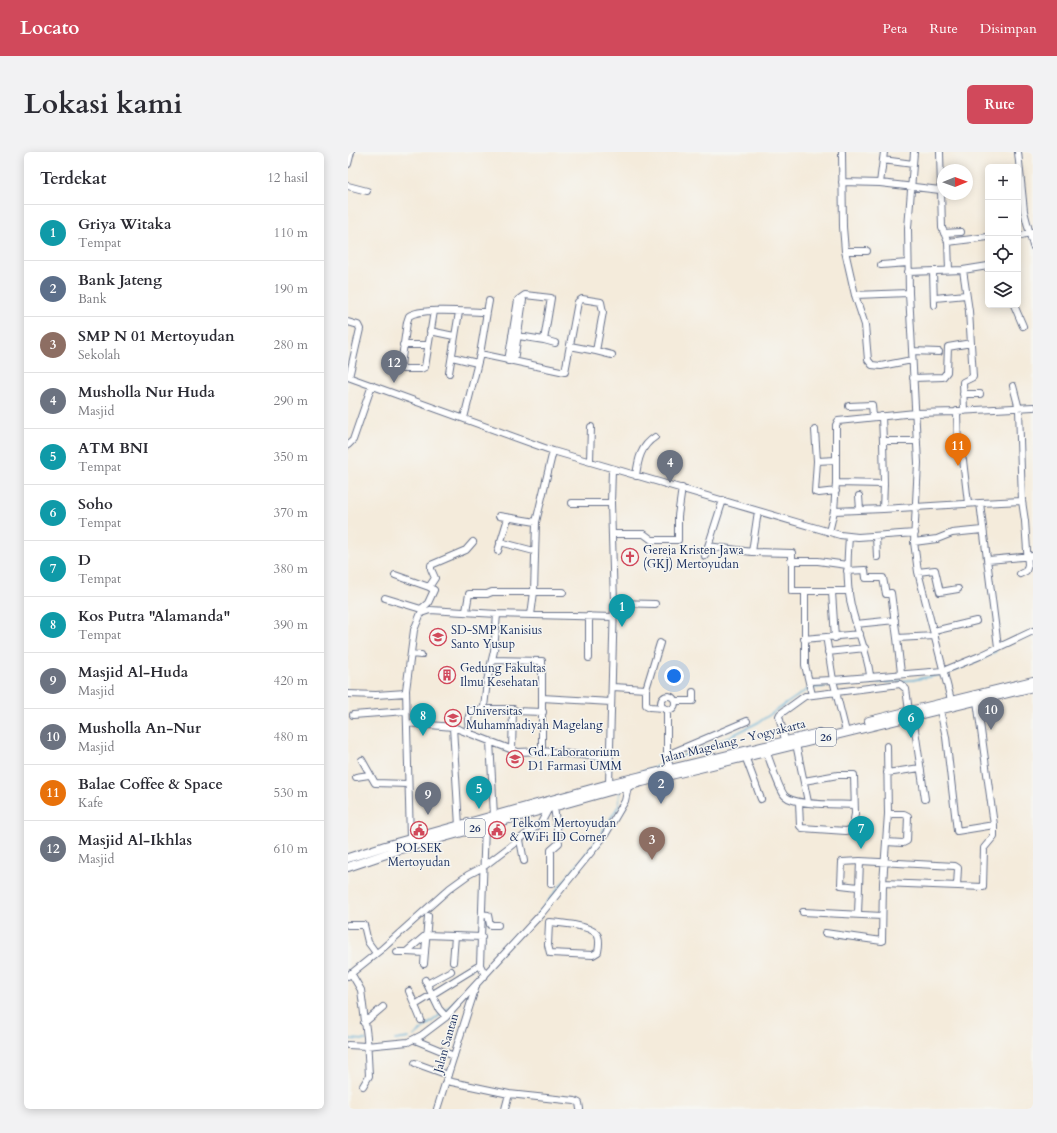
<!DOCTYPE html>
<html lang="id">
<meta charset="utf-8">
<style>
body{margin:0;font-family:Cardo,serif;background:#f2f2f3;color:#2b2b33}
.controls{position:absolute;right:12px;top:12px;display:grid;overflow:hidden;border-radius:6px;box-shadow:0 2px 10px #0003}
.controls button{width:36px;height:36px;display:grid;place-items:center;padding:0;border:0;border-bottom:1px solid #e1e1e2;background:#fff;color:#2b2b33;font:20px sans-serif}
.compass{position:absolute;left:589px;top:12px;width:36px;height:36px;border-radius:50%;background:#fff;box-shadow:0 2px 10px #0003;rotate:89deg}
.you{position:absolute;left:326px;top:524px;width:14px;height:14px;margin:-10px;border:3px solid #fff;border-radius:50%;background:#1a73e8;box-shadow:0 0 0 6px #1a73e833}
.badge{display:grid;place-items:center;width:26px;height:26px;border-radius:50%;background:#d1495b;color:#fff;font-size:13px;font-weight:700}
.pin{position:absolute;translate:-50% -33px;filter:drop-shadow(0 1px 2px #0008)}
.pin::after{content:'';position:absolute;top:21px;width:14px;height:12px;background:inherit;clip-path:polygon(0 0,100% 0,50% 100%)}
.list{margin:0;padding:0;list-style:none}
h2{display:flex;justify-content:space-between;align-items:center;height:52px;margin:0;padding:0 16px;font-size:17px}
h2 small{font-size:13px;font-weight:400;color:#7c7c81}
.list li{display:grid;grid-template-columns:26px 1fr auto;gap:12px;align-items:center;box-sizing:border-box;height:56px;padding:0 16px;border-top:1px solid #e1e1e2}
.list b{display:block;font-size:15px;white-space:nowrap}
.list p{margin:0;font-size:13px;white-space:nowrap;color:#7c7c81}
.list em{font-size:13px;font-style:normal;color:#7c7c81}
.icon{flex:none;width:22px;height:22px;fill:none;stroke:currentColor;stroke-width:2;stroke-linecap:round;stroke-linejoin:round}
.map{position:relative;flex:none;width:685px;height:957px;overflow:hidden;border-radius:6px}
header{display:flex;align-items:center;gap:24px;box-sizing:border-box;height:56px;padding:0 20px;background:#d1495b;color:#fff}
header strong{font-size:19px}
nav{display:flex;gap:22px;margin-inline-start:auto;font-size:14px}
.intro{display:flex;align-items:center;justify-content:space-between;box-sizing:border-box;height:96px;padding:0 24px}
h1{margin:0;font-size:28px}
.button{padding:10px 18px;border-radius:6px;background:#d1495b;color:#fff;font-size:14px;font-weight:700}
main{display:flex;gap:24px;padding:0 24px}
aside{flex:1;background:#fff;border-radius:6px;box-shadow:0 2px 10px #0003}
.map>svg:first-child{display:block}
</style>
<header>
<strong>Locato</strong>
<nav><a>Peta</a><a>Rute</a><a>Disimpan</a></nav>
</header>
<div class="intro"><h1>Lokasi kami</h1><a class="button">Rute</a></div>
<main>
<aside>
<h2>Terdekat<small>12 hasil</small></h2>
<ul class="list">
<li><span class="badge" style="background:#0f9aa8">1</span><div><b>Griya Witaka</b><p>Tempat</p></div><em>110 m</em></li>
<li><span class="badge" style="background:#5c6f8a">2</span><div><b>Bank Jateng</b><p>Bank</p></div><em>190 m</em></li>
<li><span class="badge" style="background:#8d6e63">3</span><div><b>SMP N 01 Mertoyudan</b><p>Sekolah</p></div><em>280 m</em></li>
<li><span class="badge" style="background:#6b7280">4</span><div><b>Musholla Nur Huda</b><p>Masjid</p></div><em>290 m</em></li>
<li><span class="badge" style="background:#0f9aa8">5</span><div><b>ATM BNI</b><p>Tempat</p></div><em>350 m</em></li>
<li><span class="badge" style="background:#0f9aa8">6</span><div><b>Soho</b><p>Tempat</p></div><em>370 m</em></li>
<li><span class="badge" style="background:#0f9aa8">7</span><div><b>D</b><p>Tempat</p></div><em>380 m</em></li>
<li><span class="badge" style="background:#0f9aa8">8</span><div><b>Kos Putra &quot;Alamanda&quot;</b><p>Tempat</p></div><em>390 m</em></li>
<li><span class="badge" style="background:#6b7280">9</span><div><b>Masjid Al-Huda</b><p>Masjid</p></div><em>420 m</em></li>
<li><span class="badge" style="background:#6b7280">10</span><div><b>Musholla An-Nur</b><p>Masjid</p></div><em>480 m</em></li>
<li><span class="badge" style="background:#e8710a">11</span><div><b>Balae Coffee &amp; Space</b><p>Kafe</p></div><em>530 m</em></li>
<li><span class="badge" style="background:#6b7280">12</span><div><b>Masjid Al-Ikhlas</b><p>Masjid</p></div><em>610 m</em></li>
</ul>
</aside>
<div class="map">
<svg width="685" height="957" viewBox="0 0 685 957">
<rect width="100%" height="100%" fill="#f6f6f2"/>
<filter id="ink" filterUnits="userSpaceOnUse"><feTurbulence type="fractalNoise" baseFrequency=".025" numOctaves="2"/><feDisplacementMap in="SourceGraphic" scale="8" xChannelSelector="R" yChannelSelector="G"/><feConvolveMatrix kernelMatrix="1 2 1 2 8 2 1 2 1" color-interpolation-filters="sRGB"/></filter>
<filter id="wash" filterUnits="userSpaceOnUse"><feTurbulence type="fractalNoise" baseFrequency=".012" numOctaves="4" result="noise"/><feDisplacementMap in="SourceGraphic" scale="16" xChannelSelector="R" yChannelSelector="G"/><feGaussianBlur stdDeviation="0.9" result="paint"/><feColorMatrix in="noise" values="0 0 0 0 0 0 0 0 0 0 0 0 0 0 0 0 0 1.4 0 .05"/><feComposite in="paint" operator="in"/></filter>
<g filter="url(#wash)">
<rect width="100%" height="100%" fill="#f4ebdb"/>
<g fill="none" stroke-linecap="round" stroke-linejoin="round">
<path stroke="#5cadd6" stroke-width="1.5" d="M599,521L636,506L648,499
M488,534L565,528L595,522
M464,536L484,534
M322,609L375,588L411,570L460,537
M290,621L319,611
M190,762L250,687L271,653L272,639
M96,860L127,829
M66,884L93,862
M0,887L18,888
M47,888L61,886"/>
</g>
</g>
<g filter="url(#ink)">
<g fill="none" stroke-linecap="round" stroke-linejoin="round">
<g stroke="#67718a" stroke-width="8">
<path id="minor" d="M494,0L495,75L497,99L507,143L517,173L520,208L524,213L533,214L564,208
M566,0L560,76L561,141L570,311L566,390L570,420L603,548
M592,0L594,76L600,90L601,118
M670,0L676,59L685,94
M535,8L565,12
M0,12L3,0
M494,30L532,31L592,38
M532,31L536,0
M0,34L19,39
M596,81L613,80
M670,84L685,80
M600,90L640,85
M497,99H519
M533,113L560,111
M615,118L621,159L625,225L615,230L616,259
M585,119L586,153
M560,120L615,118L640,114
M507,143L561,141
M587,146L618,143
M666,153L675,174
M86,159L77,215L73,217H55L53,213L59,170L61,164C74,155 122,160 139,160L132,202
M139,160L141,149
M0,170L10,173L12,177L1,225
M82,179L106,184
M196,188L207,191
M55,193H80
M248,199L264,203
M564,199L591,200
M104,205L129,211
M160,209L170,148L177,143L203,146L196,188L164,183
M166,209L175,148L173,146
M101,221L111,160
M0,225L205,299L492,383L510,385L567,381
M565,226L595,225L599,220L600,195L623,191
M665,234L671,257L674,349L677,369L680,413L678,419L672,422
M615,242H632
M501,254L524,253L525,265
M534,264L535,289
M116,266L132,202L217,220L230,150L234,147L253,150L255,160L248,199L222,194
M467,278L469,309L467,340L471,341L488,339
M0,293L5,288L24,233
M242,309L243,275
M469,309L488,308
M288,324C290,307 293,294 307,285
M536,332L535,289H569
M511,344L512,358
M224,351H263
M620,351L615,308L610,300L609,259L685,255
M632,351L674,349
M535,357L632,351L650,495
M486,359L535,357L536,332L488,331
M151,364L188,370
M481,380L486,359L488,331V273L490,269L567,261L608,260
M265,382H296L304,388H330V364L334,336
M528,384L529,405
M501,385C499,411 498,437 505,461C511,483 519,501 522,523
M152,390L186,399
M566,390L589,387L604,381L634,378
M360,394L404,400L444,401V439H501
M150,399L160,366
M404,400L410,359
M357,404L375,348
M640,408L685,404
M443,409H470L499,413
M499,419L517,418L518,426H535L538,442L543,441L549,486L587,484
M570,420L587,418L592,440L610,437
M47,423L81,435
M457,439V513L464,543
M484,440L487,486
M37,446L73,457
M266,451L307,452
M75,459L73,457L80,451L86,438L81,435L87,426L83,417V413L118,398L125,390
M118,459L121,442H139L144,440H215
M183,463L186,440L188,370L205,299
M241,464V506
M508,472L547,468
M586,479L628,469
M549,486L553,521
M456,487L512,482
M479,490L485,528L595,519L632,504L685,479
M480,500L517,496
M63,502L73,503
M144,508L194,509V599
M461,529L485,528L497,576
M265,535L298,537L312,491
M298,537V553L302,555L316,556
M0,542L28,543L58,541
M313 551a7 7 0 1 1 14 0a7 7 0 1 1-14 0Z
M194,546L263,550
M327,549H345V540
M629,549L646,673
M135,557H165L164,599
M319,557V603L322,617
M165,559L195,560
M5,563L58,559
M565,564L577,647
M59,571L105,575L170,600L194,599L261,606
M105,575L111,674
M121,581L120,567L123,559L135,557L136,555L139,529L146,499L149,462
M437,588L431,564L432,562L457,544L552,532L558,537L561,559
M142,589L146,664
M448,592L460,650
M418,599C422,608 431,638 437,644C447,654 491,652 506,653
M319,603L399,569
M397,604L413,647
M14,608L27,631L60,632
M539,621L572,616
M8,625L21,623
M261,632L266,451L263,351L264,317
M451,650L452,674L454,676L498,679L504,677L507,662L506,623H490L456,629
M62,687L58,538L66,478L73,461L82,458L149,462L266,465
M172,688L176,709
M538,690L555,691L559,689L560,664L556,662H540
M535,731L635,735L636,696L646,684V673L609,679L598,585L592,558
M203,732V698L211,691L206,655
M510,735L493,733L494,710L512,709
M455,760L534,764
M134,762L140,763L142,773H150
M510,762L512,709L607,714L610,716L609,734
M201,770C211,771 245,773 250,784C252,789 251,795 250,800L245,803L202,801L200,793Z
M0,773H16L20,790L28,801
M477,781L534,789L535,731L540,662L539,594
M49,800H58L78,783L134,785
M58,800L77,801
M105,810L107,784
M76,812L80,764
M3,821L13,838L19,885L21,924L15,934
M137,823L132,813L137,674
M0,824L35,796L102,736L120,723L135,715L193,671L201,656
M77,828L91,857L98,865
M79,832L103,819
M61,839L73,868
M67,853L132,813
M16,871L35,855
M67,888L106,904
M0,893L18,894L60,890L74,883L98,865L193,762L257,683L277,649L280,635
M67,911L100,923
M99,929L161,942L157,957
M161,942L227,949L231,951L232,957
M89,957L128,834"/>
</g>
<g stroke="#67718a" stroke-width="10">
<path id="highway" d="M521,569L685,529
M0,706L37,694L261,632L471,581
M0,715L50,698L294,630L685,535"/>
</g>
<use href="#minor" stroke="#fff" stroke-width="6"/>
<use href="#highway" stroke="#fff" stroke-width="8"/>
</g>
</g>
<defs>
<g id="church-ring" transform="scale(0.9)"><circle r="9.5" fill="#f6f6f2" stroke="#d1495b" stroke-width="1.5"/><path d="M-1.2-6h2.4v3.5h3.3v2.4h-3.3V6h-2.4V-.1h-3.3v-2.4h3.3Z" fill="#d1495b"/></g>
<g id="school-ring" transform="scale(0.9)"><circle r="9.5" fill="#f6f6f2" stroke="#d1495b" stroke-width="1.5"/><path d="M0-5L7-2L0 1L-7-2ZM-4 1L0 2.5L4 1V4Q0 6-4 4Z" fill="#d1495b"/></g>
<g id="building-ring" transform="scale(0.9)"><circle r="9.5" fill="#f6f6f2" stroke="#d1495b" stroke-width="1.5"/><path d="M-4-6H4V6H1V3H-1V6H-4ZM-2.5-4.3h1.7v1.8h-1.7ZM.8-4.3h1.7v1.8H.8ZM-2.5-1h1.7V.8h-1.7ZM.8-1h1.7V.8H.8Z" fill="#d1495b"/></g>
<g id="university-ring" transform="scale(0.9)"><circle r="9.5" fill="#f6f6f2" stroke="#d1495b" stroke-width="1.5"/><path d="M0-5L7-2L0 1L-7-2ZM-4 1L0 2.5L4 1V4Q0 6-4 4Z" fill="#d1495b"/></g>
<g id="civic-ring" transform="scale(0.9)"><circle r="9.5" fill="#f6f6f2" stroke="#d1495b" stroke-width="1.5"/><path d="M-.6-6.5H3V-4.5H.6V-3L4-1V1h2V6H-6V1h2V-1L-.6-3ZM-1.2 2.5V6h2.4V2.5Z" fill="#d1495b"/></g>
</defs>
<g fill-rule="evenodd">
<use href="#church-ring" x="282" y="405"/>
<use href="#school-ring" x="90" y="485"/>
<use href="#building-ring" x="99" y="523"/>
<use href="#university-ring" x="105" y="566"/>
<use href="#university-ring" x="167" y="607"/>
<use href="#civic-ring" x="71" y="678"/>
<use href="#civic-ring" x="149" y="678"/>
</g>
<g text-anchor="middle" stroke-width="3" stroke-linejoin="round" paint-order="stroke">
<g fill="#f6f6f2" stroke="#5d6b8a" stroke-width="1">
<rect x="468" y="576" width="20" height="18" rx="3"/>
<rect x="117" y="667" width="20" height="18" rx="3"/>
</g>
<g font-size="11" font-weight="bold" fill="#1b2f5e">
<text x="478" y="589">26</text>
<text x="127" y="680">26</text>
</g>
<g font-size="12" fill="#1b2f5e" stroke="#f6f6f2" text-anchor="start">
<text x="295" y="402">Gereja Kristen Jawa<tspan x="295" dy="14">(GKJ) Mertoyudan</tspan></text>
<text x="103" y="482">SD-SMP Kanisius<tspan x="103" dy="14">Santo Yusup</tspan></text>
<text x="112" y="520">Gedung Fakultas<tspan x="112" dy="14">Ilmu Kesehatan</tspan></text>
<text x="118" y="563">Universitas<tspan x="118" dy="14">Muhammadiyah Magelang</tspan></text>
<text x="180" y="604">Gd. Laboratorium<tspan x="180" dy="14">D1 Farmasi UMM</tspan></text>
<text x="162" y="675">Telkom Mertoyudan<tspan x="162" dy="14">&amp; WiFi ID Corner</tspan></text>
<text x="71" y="700" text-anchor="middle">POLSEK<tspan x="71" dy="14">Mertoyudan</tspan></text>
</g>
<g font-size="12" fill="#1b2f5e" stroke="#f6f6f2">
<text transform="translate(385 589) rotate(-14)" y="4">Jalan Magelang - Yogyakarta</text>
<text transform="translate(98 891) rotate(-74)" y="4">Jalan Santan</text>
</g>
</g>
</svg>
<div class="controls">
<button>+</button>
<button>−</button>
<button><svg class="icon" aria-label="locate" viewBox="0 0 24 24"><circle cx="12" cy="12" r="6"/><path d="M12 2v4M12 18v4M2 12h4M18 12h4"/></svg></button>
<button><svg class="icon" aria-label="layers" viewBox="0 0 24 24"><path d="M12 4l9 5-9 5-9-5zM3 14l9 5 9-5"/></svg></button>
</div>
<svg class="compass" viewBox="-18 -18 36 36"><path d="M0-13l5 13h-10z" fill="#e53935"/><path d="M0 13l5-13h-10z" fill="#7c7c81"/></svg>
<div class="you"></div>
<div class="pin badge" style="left:274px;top:475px;background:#0f9aa8">1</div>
<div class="pin badge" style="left:313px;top:652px;background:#5c6f8a">2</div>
<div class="pin badge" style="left:304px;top:708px;background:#8d6e63">3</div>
<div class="pin badge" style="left:322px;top:331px;background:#6b7280">4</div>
<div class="pin badge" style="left:131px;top:657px;background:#0f9aa8">5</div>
<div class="pin badge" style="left:563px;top:586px;background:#0f9aa8">6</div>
<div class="pin badge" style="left:513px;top:697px;background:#0f9aa8">7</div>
<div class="pin badge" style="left:75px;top:584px;background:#0f9aa8">8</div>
<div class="pin badge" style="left:80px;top:663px;background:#6b7280">9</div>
<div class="pin badge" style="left:643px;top:578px;background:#6b7280">10</div>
<div class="pin badge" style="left:610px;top:314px;background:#e8710a">11</div>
<div class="pin badge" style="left:46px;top:231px;background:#6b7280">12</div>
</div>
</main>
